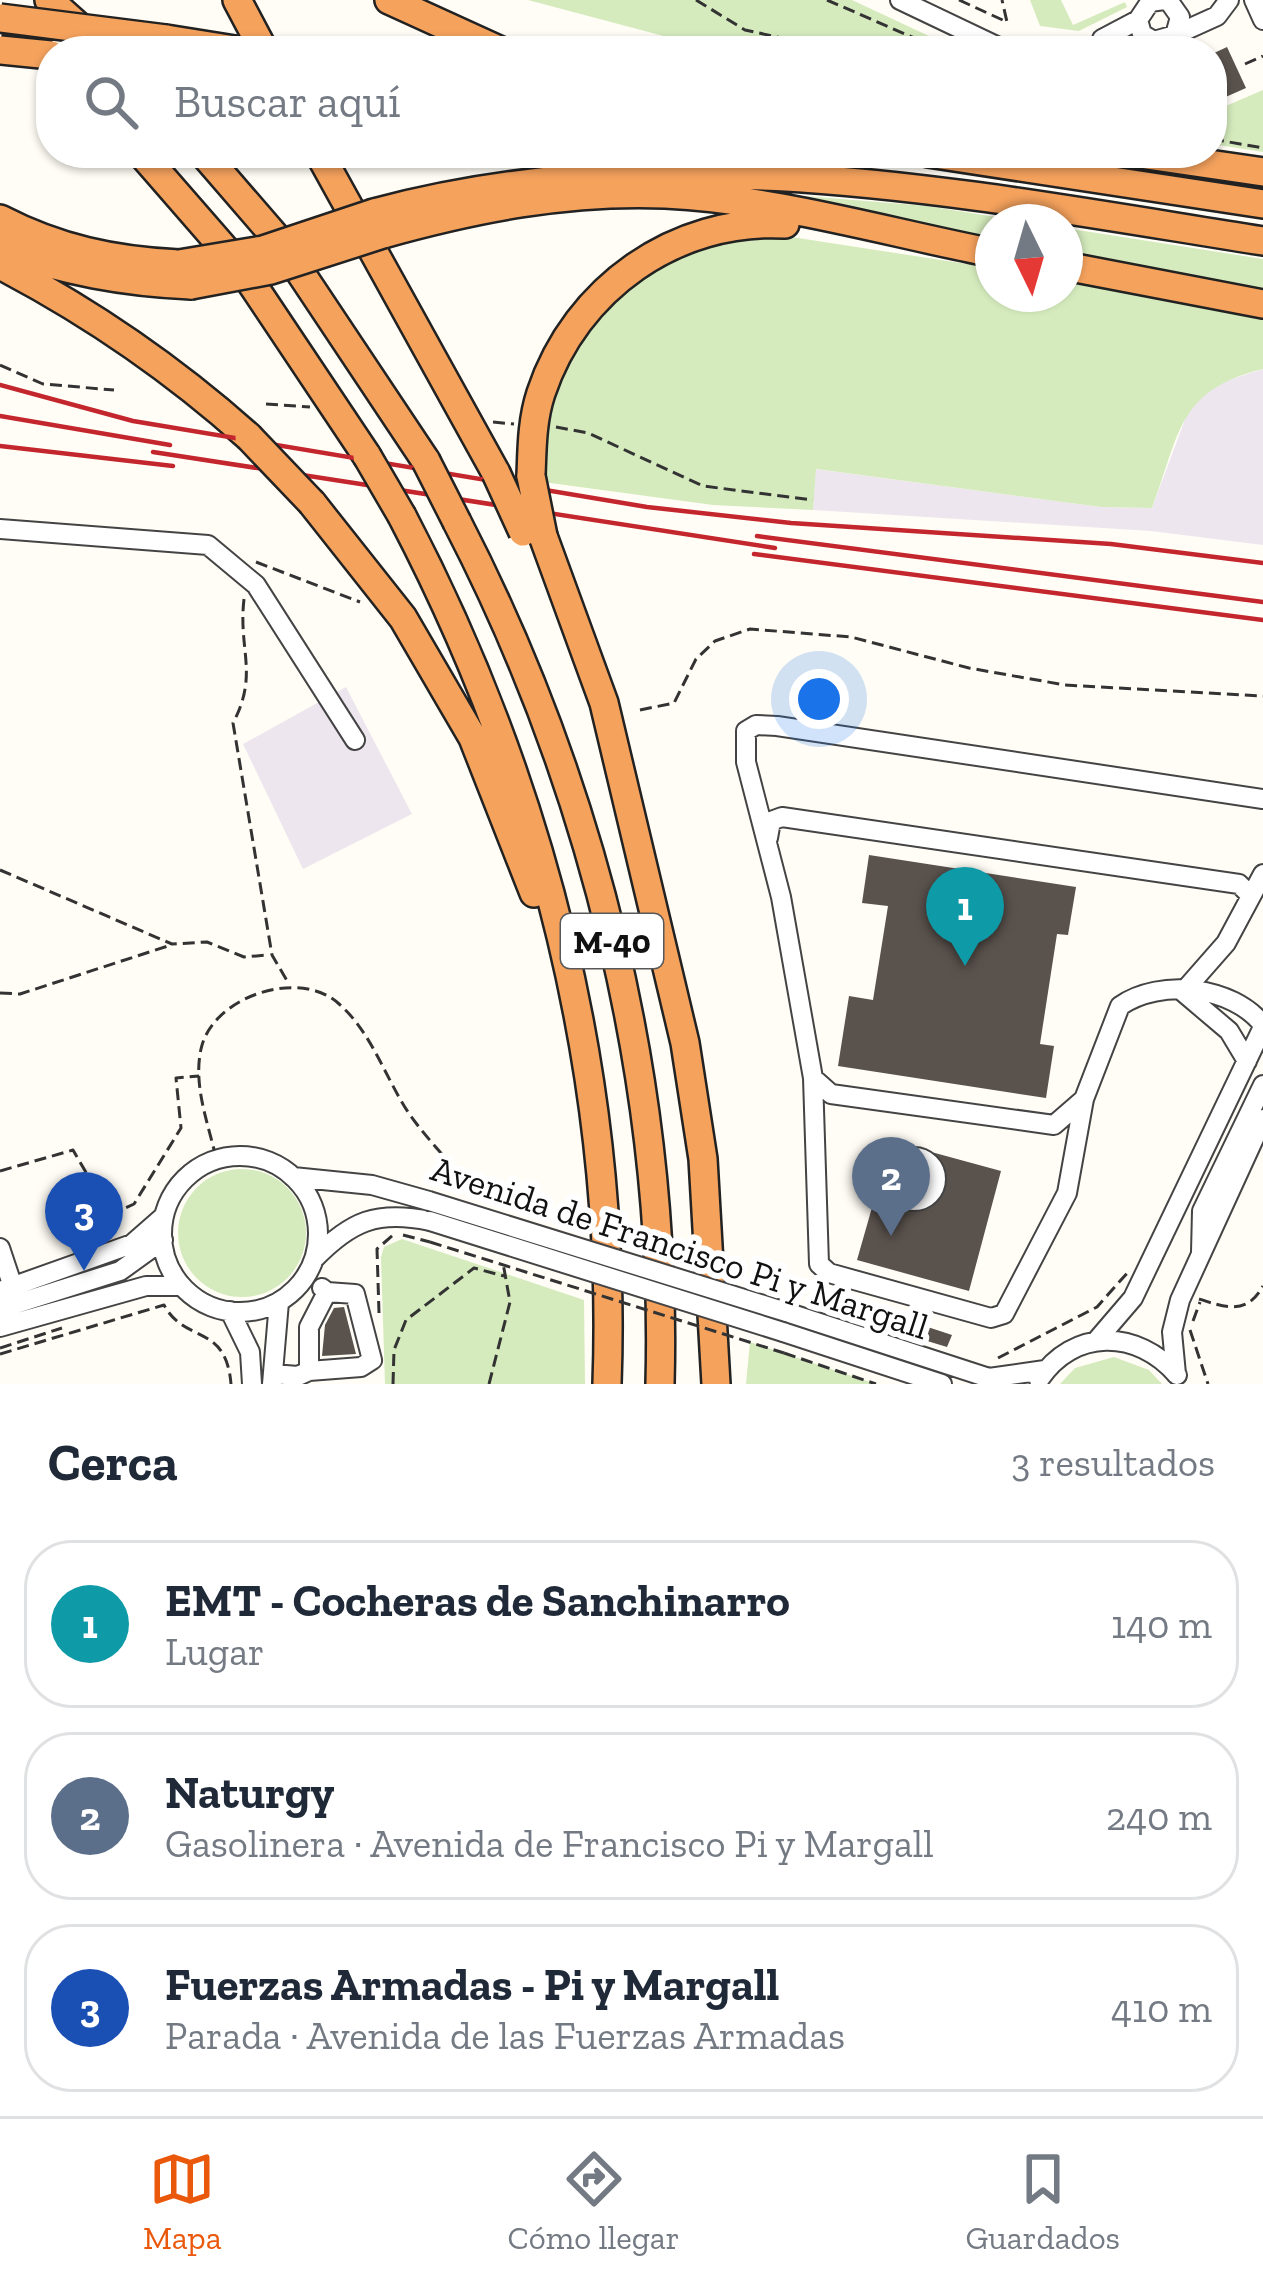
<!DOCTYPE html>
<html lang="es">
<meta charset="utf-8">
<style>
body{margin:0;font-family:"Zilla Slab",serif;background:#f6f6f7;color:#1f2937}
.compass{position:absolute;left:975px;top:204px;width:108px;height:108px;border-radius:50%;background:#fff;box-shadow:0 3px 9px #0004;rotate:175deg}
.you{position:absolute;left:819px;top:699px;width:42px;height:42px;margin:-30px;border:9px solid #fff;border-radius:50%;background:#1a73e8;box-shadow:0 0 0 18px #1a73e833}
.badge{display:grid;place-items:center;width:78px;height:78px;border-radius:50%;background:#ea580c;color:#fff;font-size:39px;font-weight:700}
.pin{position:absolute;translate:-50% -99px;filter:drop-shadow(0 3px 6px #0008)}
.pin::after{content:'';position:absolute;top:63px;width:42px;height:36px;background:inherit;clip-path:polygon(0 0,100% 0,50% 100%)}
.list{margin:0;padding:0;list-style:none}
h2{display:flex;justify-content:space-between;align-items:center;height:156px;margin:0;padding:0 48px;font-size:51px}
h2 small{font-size:39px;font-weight:400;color:#747a83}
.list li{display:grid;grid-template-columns:78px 1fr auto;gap:36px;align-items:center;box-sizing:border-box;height:168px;margin:0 24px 24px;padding:0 24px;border:3px solid #e0e1e3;border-radius:48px}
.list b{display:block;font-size:45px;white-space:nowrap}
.list p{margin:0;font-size:39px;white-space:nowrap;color:#747a83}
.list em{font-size:39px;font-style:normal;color:#747a83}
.icon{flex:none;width:66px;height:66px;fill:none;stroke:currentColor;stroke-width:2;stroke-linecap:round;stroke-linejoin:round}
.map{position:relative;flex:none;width:1263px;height:1384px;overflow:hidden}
.search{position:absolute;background:#fff;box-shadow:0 3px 9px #0004;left:36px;right:36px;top:36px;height:132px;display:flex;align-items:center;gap:30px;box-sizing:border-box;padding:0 42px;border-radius:48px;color:#747a83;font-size:45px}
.sheet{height:732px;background:#fff}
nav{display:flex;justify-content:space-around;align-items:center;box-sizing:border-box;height:168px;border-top:3px solid #e0e1e3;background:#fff;font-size:33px;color:#747a83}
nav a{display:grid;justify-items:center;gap:6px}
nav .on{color:#ea580c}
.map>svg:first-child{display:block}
</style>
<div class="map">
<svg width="1263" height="1384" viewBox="0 0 1263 1384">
<rect width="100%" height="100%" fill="#fffdf5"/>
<path fill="#eee6ef" d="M1263,369V545L1151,531L813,510L815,469L1101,507L1152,508L1190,406L1210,386Z
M346,687L412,814L303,869L243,744Z"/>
<path fill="#d5ebbd" d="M528,0H852L961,51H720Z
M1030,0H1061L1073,25L1125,2L1127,7L1079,31L1040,26Z
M1263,90V152L1212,144V112Z
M732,190L927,206L1027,222H993V241Z
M1065,228L1263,259V291L1065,255Z
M772,234L993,268V294H1065V281L1263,315V369C1177,390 1180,434 1152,508L1101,507L816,469L813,510L713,505L543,482C544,460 542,437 547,416C571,309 668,243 772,234Z
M178 1233a64 64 0 1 1 128 0a64 64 0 1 1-128 0Z
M402,1239L584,1300L585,1384H385L381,1257L384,1247Z
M750,1342L876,1384H746Z
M1114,1357L1149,1370L1162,1384H1060L1075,1368Z"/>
<path fill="#5a524d" d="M1227,47L1246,88L1212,103V54Z
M869,855L1076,887L1068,935L1057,934L1040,1044L1054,1046L1046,1098L838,1066L849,996L873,1000L888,906L862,903Z
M891,1141L1001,1171L969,1291L857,1260Z
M344,1307L356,1354L322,1356L325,1325L334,1308Z
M873,1309L952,1335L947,1347L868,1323Z"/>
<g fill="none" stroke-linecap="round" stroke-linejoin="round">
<g stroke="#444" stroke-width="22">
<path id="minor" d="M900,0L1007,51
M1254,0L1263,20
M1138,20L1142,34L1154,41L1175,35L1180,17L1168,0
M1175,35L1217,16L1229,0
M1106,51L1102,39L1138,20L1150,2L1164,0
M0,529L208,545L256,585L355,740
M1263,799L777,726L756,725L746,731V762L781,897L813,1078L819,1264L829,1273L991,1318L1004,1314L1067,1193L1084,1099L1120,1006C1160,978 1233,986 1263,1025
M768,838L771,821L782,817L1239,884L1251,896
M1183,992L1226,943L1263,874
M1183,992L1229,1031L1247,1061
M813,1078L831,1094L1054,1125L1084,1099
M162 1234a78 78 0 1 1 156 0a78 78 0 1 1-156 0Z
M892 1179a22 22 0 1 1 44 0a22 22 0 1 1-44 0Z
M293,1177L372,1185L429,1201
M0,1248L13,1287
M1201,1252L1202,1211L1263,1085
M314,1259C351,1221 377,1210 430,1221
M0,1291L132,1244L164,1216
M0,1309L120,1271L163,1240
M230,1311L250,1352L252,1384
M786,1312L989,1378L1045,1370
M0,1327L146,1286H181
M783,1332L942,1384
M1097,1340L1133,1298L1263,1027
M309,1371L361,1367L372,1360L355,1294L327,1292
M273,1374L298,1376L309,1371V1327L327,1292L322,1288
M1176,1374L1172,1332L1180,1300L1263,1119
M1039,1380C1073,1328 1138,1329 1177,1375
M272,1384L279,1302"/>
</g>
<g stroke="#222" stroke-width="32">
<path id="highway" d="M49,0L106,51
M237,0L264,51
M389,0L501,51
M166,39L241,51
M141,153L242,269L367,456
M203,153L280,242L426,461
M319,153L496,473
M722,153L771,160
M928,153L1263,204
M1133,153L1263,172
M374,213C673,133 965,194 1263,241
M0,219C58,249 114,261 179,264
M383,234C476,208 568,190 665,194C775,199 886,232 993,253
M0,248C64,271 123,282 191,285
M0,265C90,312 173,369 249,437
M1065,266L1263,304
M531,476C532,448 532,420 541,393C576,288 676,218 785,224
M312,503L403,618L473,738L534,893
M402,516C542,783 618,1082 607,1384
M457,522C593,785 668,1087 660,1384
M543,536L604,703L685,1043L703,1159L716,1384"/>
</g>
<path stroke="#333" stroke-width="3" stroke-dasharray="12 6" stroke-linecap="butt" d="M696,0L745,30L842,51
M827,0L944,51
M959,0L1007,22L1002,0
M1245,64L1263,56
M1212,139L1263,148
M0,365L43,384L114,390
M266,404L310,407
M493,422L514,424
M556,427L588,433L703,486L813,500
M256,562L360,602
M244,599C238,650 259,674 233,723L272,955L289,984
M640,710L674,703L696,659L715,641L750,629L851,637L969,668L1065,685L1263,696
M0,870L172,944L207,942L244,957L268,955
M0,993L20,994L171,945
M216,1158C208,1122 193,1086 201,1049C212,997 298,968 338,1003C371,1031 385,1077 408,1112C429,1143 457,1167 477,1200
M0,1171L73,1150L105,1205L121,1210L134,1204L181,1128L176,1078L199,1076
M403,1235L430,1242
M1199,1299C1227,1308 1247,1315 1263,1286
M379,1313L377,1249L393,1235
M1193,1321L1200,1302
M1190,1330L1208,1384
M0,1348L62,1328
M784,1353L876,1384
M0,1354L164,1305C185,1344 226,1323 231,1384
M998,1358L1097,1307L1129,1271
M393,1384L394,1350L406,1320L474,1268L504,1276
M489,1384L510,1302L503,1263"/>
<use href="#minor" stroke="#fff" stroke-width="18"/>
<use href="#highway" stroke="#f5a25d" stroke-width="27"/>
<path stroke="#c4262e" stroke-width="4.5" d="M0,385L133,421L647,507L791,523L1111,544L1263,563
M0,416L170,445
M0,446L173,466
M153,452L775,548
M757,536L1263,602
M754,554L1263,620"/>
<g stroke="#444" stroke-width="22" stroke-linecap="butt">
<path id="minor-bridge" d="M429,1201L786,1312
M430,1221L783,1332"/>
</g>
<g stroke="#222" stroke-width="32" stroke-linecap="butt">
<path id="highway-bridge" d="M0,18L166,39
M0,50L51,55
M179,264L263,250L374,213
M191,285L271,270L383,234
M249,437L312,503
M367,456L402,516
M426,461L457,522
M496,473L523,532
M531,476L543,536"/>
</g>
<path stroke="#333" stroke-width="3" stroke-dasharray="12 6" stroke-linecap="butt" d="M430,1242L784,1353"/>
<use href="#minor-bridge" stroke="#fff" stroke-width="18"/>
<use href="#highway-bridge" stroke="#f5a25d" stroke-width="27"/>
</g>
<g text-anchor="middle" stroke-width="12" stroke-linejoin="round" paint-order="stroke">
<rect fill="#fff" stroke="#585858" stroke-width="3" x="561" y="914" width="102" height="54" rx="9"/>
<g font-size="33" font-weight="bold" fill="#111">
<text x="612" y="953">M-40</text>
</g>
<g font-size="36" fill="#111" stroke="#fff">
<text transform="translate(680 1247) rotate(18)" y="13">Avenida de Francisco Pi y Margall</text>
</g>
</g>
</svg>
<svg class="compass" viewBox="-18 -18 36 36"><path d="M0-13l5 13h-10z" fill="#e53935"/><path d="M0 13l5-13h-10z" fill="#747a83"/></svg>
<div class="you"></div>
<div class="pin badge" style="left:965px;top:966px;background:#0f9aa8">1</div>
<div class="pin badge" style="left:891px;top:1236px;background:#5c6f8a">2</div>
<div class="pin badge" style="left:84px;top:1271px;background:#1a4fb4">3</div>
<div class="search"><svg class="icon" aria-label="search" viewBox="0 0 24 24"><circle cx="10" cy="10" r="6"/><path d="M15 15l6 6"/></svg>Buscar aquí</div>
</div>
<section class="sheet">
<h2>Cerca<small>3 resultados</small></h2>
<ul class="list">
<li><span class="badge" style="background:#0f9aa8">1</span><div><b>EMT - Cocheras de Sanchinarro</b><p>Lugar</p></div><em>140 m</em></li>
<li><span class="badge" style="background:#5c6f8a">2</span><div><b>Naturgy</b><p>Gasolinera · Avenida de Francisco Pi y Margall</p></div><em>240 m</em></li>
<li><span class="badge" style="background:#1a4fb4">3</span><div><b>Fuerzas Armadas - Pi y Margall</b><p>Parada · Avenida de las Fuerzas Armadas</p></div><em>410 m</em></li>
</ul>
</section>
<nav>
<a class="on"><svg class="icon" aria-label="map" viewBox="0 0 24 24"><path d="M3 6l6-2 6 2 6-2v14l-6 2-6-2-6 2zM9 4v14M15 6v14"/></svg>Mapa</a>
<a><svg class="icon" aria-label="directions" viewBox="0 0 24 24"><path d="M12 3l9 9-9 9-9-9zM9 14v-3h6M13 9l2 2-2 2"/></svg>Cómo llegar</a>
<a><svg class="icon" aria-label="saved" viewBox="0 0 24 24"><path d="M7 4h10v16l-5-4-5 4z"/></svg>Guardados</a>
</nav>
